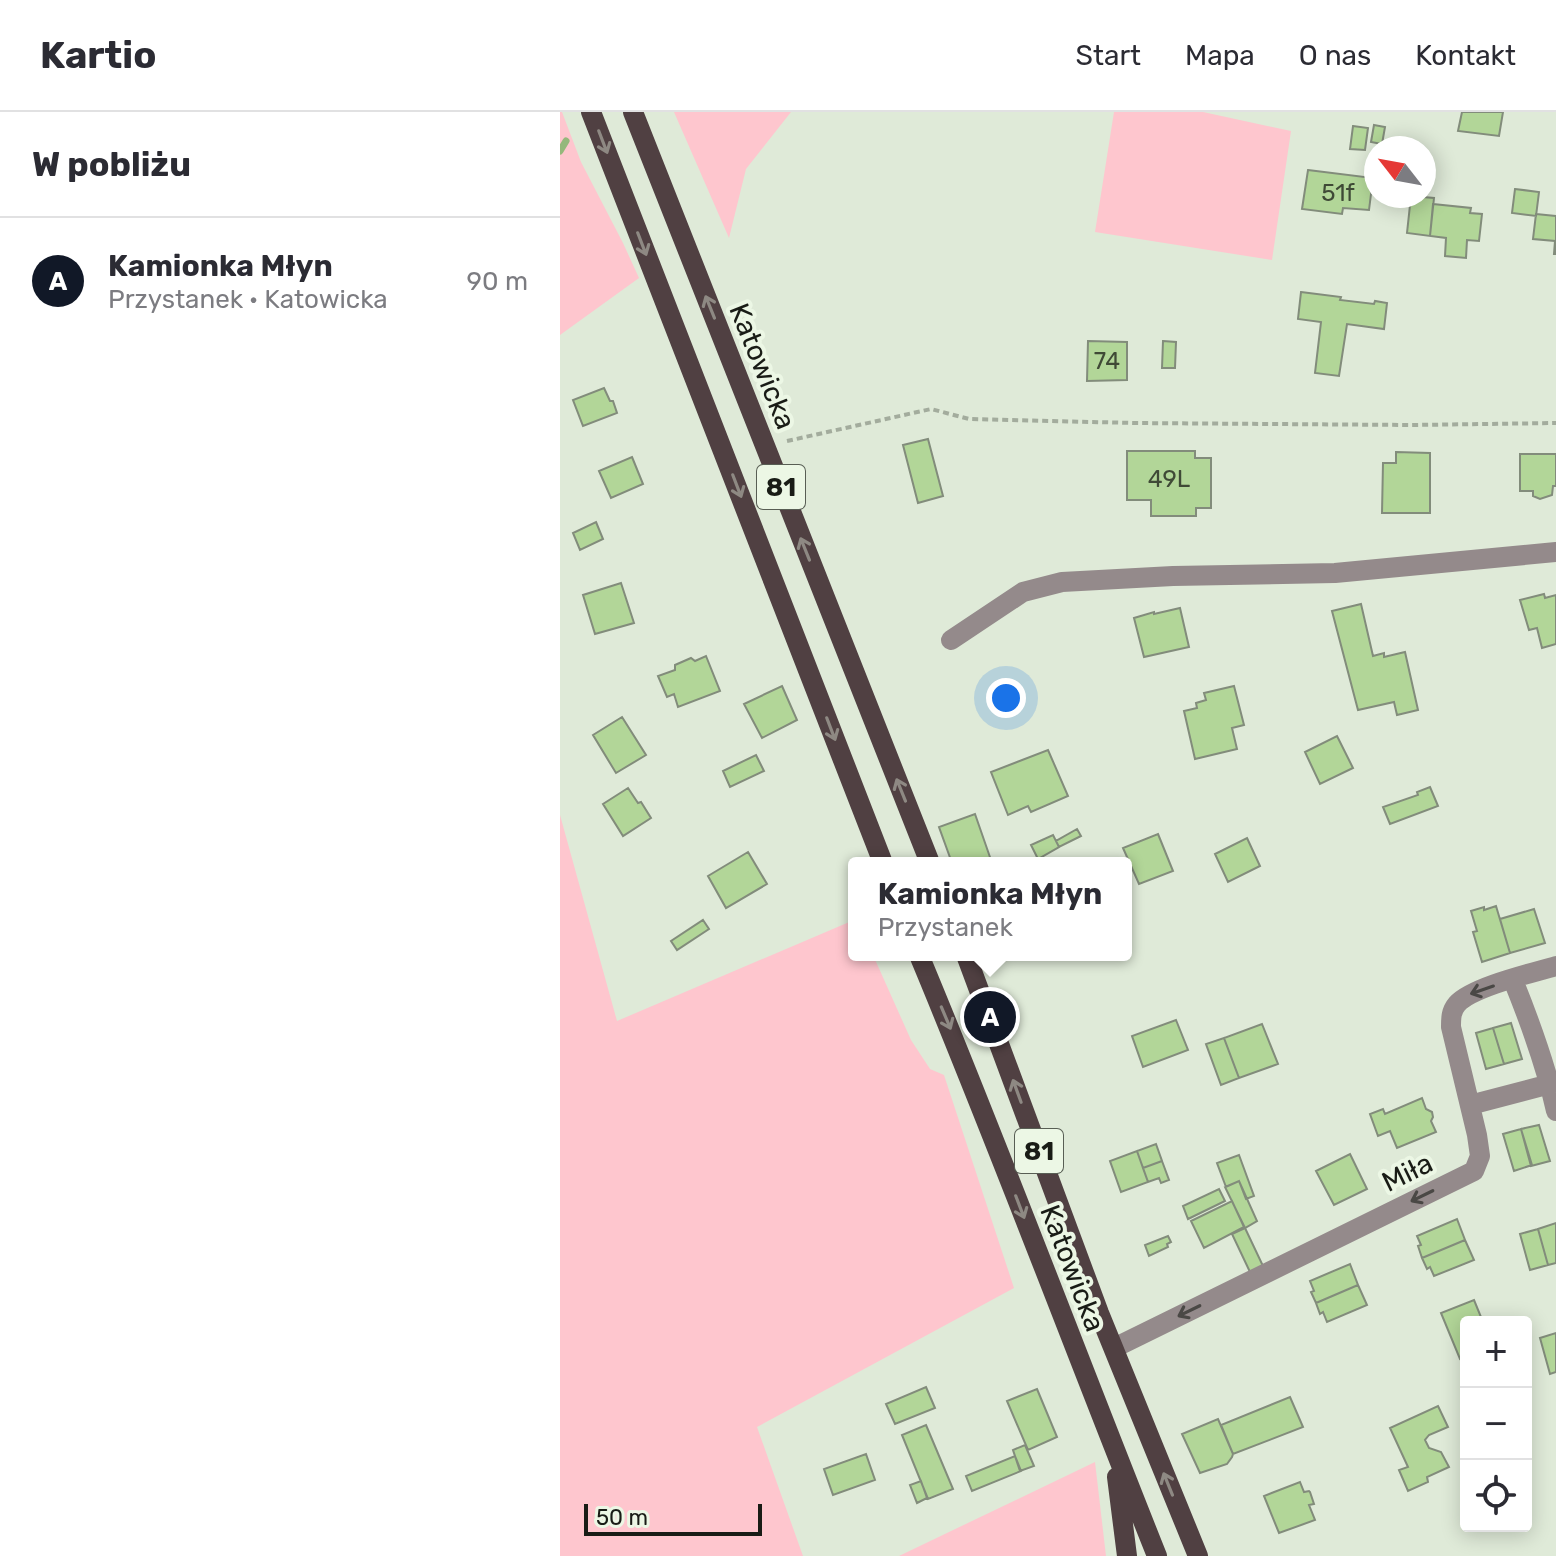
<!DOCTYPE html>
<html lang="pl">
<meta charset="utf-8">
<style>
body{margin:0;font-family:Rubik,sans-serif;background:#f2f2f3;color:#2b2b33}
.controls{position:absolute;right:24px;bottom:24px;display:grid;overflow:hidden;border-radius:8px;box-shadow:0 4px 20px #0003}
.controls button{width:72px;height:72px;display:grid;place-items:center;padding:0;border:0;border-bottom:2px solid #e1e1e2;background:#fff;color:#2b2b33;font:40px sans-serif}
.compass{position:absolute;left:804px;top:24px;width:72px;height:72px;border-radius:50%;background:#fff;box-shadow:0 4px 20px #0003;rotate:301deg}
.scale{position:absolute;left:24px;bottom:20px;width:178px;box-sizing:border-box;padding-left:8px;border:4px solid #191c16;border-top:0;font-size:22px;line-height:28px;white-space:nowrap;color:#191c16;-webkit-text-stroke:6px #ecf7e5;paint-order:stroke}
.you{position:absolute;left:446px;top:586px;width:28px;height:28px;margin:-20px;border:6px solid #fff;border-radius:50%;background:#1a73e8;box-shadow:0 0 0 12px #1a73e833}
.badge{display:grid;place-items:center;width:52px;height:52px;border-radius:50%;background:#111827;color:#fff;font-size:26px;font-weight:700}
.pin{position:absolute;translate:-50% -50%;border:4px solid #fff;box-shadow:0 2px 8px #0006}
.popup{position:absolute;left:288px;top:745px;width:284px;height:104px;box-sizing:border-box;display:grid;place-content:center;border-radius:8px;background:#fff;filter:drop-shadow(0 2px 6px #0005);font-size:26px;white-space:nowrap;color:#7c7c81}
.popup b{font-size:30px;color:#2b2b33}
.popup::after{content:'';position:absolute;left:50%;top:100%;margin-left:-16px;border:16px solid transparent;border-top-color:#fff}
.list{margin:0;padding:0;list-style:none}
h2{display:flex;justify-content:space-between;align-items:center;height:104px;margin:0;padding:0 32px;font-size:34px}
h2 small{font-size:26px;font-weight:400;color:#7c7c81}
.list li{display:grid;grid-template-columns:52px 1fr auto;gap:24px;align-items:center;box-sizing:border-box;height:128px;padding:0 32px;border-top:2px solid #e1e1e2}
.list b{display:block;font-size:30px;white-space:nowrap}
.list p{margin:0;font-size:26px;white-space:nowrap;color:#7c7c81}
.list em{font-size:26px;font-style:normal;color:#7c7c81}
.icon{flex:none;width:44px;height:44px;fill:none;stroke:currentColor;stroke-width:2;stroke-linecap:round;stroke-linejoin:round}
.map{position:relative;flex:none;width:996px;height:1444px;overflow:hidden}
header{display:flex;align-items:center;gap:48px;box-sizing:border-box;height:112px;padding:0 40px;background:#fff;border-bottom:2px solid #e1e1e2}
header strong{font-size:38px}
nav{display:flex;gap:44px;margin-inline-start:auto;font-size:28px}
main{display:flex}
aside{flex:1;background:#fff}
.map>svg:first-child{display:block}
</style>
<header>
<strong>Kartio</strong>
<nav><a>Start</a><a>Mapa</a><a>O nas</a><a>Kontakt</a></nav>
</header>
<main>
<aside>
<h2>W pobliżu<small></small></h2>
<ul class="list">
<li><span class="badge">A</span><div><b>Kamionka Młyn</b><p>Przystanek · Katowicka</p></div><em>90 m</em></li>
</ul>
</aside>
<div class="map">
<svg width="996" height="1444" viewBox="0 0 996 1444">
<rect width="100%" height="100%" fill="#dfead8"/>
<path fill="#fec6ce" d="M0,0H2L21,50L63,131L79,166L0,223Z
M114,0H231L186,57L169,126Z
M554,0H643L731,19L712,148L535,120Z
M0,703L57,909L294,808V843H313L351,928L370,957L384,963L454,1176L197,1315L243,1444H0Z
M535,1350L546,1444H339Z"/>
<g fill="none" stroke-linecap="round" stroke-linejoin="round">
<path stroke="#95b87b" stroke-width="7" d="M0,39L6,29"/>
</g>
<path fill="#b2d698" stroke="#828c7b" stroke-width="2" d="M902,0H943L939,24L898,19Z
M814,13L825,15L822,32L811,30Z
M793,14L808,16L805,38L790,37Z
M748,58L813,66L809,98L783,96L782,102L742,97Z
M955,77L979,80L976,104L952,101Z
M851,84L874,86L870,124L847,121Z
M873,92L911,96L910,101L922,102L919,129L907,128L906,146L885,144L886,126L870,124Z
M976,102L996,104V142H994L995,129L973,127Z
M741,180L781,185L780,188L814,192L815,189L827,191L824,217L787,212L779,264L755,261L761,210L738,207Z
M528,229L567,230V268L527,269Z
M603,229L616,230L615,256H602Z
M44,276L50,289H53L57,301L23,314L13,288Z
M368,327L383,384L358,391L343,333Z
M567,339H635V346H651V396H636V404H591V388H567Z
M836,340L870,341V401H822L823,351H836Z
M960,342H996V374H993L992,383L980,387L973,384V379H960Z
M72,345L83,372L51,386L39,359Z
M36,410L43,427L20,438L13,421Z
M61,471L74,511L35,522L23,483Z
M984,482L985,486L996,483V532L982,536L977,516L969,518L960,488Z
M801,492L813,544L824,541V545L845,540L858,598L837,603L834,590L798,598L772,499Z
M620,496L629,535L584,545L574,506L594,500V502Z
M146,544L160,579L118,595L114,582L107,585L98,564L115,558V553L131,546L135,549Z
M222,574L237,608L202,626L184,592Z
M674,574L684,613L672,616L677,637L635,647L624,599L637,596L636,591L646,588L644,581Z
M62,605L86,643L56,661L33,623Z
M777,624L793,656L760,672L745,640Z
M488,638L508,684L471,700L468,694L448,703L431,660Z
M196,643L204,659L170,675L163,659Z
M870,675L878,694L830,712L823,695L858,683L857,680Z
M68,676L78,691L81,690L91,706L63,724L43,692Z
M415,702L432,751H392L379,715Z
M517,717L521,724L499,735L496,729Z
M598,722L613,759L579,772L563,736Z
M493,723L499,735L478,747L471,733Z
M687,726L700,754L668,770L655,742Z
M188,740L207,772L166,796L148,764Z
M936,794L950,841L922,850L913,820L917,819L911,799L924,795V798Z
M974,797L985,831L950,841L940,807Z
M143,808L149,817L117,838L111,829Z
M616,908L628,938L583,955L572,924Z
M951,911L962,947L944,952L933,916Z
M702,912L718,952L679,966L664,926Z
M933,916L944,952L926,957L916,921Z
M664,926L679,966L661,973L646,932Z
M862,986L866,997L872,1000L873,1005L871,1009L876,1020L837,1036L830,1019L818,1024L810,1002L823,997L825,1002Z
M979,1013L990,1049L971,1054L961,1017Z
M961,1017L972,1053L954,1059L943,1022Z
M596,1032L602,1049L583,1056L577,1039Z
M577,1039L588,1070L561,1080L550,1049Z
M790,1042L807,1077L774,1093L756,1059Z
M679,1043L694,1084L686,1087L679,1069L666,1075L657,1051Z
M602,1049L609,1068L601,1071L599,1066L588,1070L583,1056Z
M679,1069L697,1109L685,1116L665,1075Z
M659,1077L665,1089L628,1107L623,1094Z
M672,1089L684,1115L644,1136L631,1109Z
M897,1107L905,1128L862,1146L858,1134L861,1133L857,1124Z
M996,1111V1151L988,1153L978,1117Z
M685,1116L703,1154L690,1160L672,1122Z
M978,1117L988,1153L970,1158L960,1122Z
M608,1124L611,1130L607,1132L608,1135L589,1144L585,1133Z
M905,1128L914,1148L874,1164L870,1155L867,1157L862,1146Z
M790,1152L798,1173L756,1191L751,1180L754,1179L750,1169Z
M798,1173L807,1193L767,1210L763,1200L760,1202L756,1191Z
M914,1188L923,1210H906V1245L900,1247L881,1201Z
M996,1221V1260L990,1262L980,1226Z
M366,1275L375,1296L335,1312L326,1292Z
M477,1277L497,1325L468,1338L447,1289Z
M730,1285L743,1315L673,1342L661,1313Z
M878,1294L888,1315L869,1323L865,1328L869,1336L881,1340L889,1355L867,1365L868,1370L848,1379L839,1358L848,1355L830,1316Z
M658,1307L673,1342L672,1345L667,1352L640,1361L622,1322Z
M366,1313L393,1377L368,1387L342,1323Z
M465,1333L474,1354L460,1359L453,1338Z
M306,1342L315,1368L273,1383L264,1357Z
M455,1344L461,1359L412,1379L406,1364Z
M361,1369L367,1386L357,1391L350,1373Z
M740,1370L744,1380L749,1379L750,1380L754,1392L749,1393L755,1408L719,1421L704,1384Z"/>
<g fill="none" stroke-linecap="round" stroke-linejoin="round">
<path stroke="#a3ac9d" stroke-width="4" stroke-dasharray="6 4" stroke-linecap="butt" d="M227,329L371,297L409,307L574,311L851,313L996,311"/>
<path stroke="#948a8b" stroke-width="20" d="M391,528L463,480L502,470L613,464L775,461L996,440
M953,868C970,910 986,953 996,999
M910,993L990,972
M554,1236L914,1059L920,1044L917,1023L891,915C891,906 891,899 897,892C912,875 972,861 996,854"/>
<path stroke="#504042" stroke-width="20" d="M31,0L323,751
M73,0L370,751
M359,843C442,1042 517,1244 597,1444
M406,843L539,1201L638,1444
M557,1365L567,1444"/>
</g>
<defs><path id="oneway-shaft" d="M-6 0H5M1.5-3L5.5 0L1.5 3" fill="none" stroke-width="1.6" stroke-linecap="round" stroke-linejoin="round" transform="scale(2)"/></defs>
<g stroke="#8e8983">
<use href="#oneway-shaft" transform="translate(43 30) rotate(69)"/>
<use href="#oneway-shaft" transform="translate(82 132) rotate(69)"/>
<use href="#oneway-shaft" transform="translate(150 195) rotate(-112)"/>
<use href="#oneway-shaft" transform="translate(177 374) rotate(69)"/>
<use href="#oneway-shaft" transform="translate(245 437) rotate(-112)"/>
<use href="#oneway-shaft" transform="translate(271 617) rotate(69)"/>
<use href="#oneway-shaft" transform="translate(341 678) rotate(-112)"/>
<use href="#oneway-shaft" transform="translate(386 906) rotate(67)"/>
<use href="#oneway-shaft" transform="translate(457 979) rotate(-110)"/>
<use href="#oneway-shaft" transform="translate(460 1095) rotate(69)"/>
<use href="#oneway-shaft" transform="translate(608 1372) rotate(-112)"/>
</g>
<g stroke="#4a4845">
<use href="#oneway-shaft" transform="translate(922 878) rotate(161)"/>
<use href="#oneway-shaft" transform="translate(862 1084) rotate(154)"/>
<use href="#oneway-shaft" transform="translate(629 1199) rotate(154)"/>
</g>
<g text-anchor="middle" stroke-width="8" stroke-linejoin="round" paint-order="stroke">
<g font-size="24" fill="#3f4a36">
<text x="778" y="89">51f</text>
<text x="547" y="257">74</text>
<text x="609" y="375">49L</text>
</g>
<g fill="#ecf7e5" stroke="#585e54" stroke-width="2">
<rect x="197" y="353" width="48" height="44" rx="6"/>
<rect x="455" y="1017" width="48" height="44" rx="6"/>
</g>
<g font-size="26" font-weight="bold" fill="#191c16">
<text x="221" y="384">81</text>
<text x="479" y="1048">81</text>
</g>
<g font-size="28" fill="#191c16" stroke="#ecf7e5">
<text transform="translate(203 254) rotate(68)" y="10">Katowicka</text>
<text transform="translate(847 1060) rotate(-26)" y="10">Miła</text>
<text transform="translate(513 1156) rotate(69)" y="10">Katowicka</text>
</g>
</g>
</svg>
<div class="controls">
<button>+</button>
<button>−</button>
<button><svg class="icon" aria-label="locate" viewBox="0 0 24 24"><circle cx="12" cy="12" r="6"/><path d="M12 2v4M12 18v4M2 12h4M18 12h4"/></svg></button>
</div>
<svg class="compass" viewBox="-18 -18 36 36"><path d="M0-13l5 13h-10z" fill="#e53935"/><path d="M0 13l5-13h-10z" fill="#7c7c81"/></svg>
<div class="scale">50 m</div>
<div class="you"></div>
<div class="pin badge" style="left:430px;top:905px">A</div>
<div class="popup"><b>Kamionka Młyn</b>Przystanek</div>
</div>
</main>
